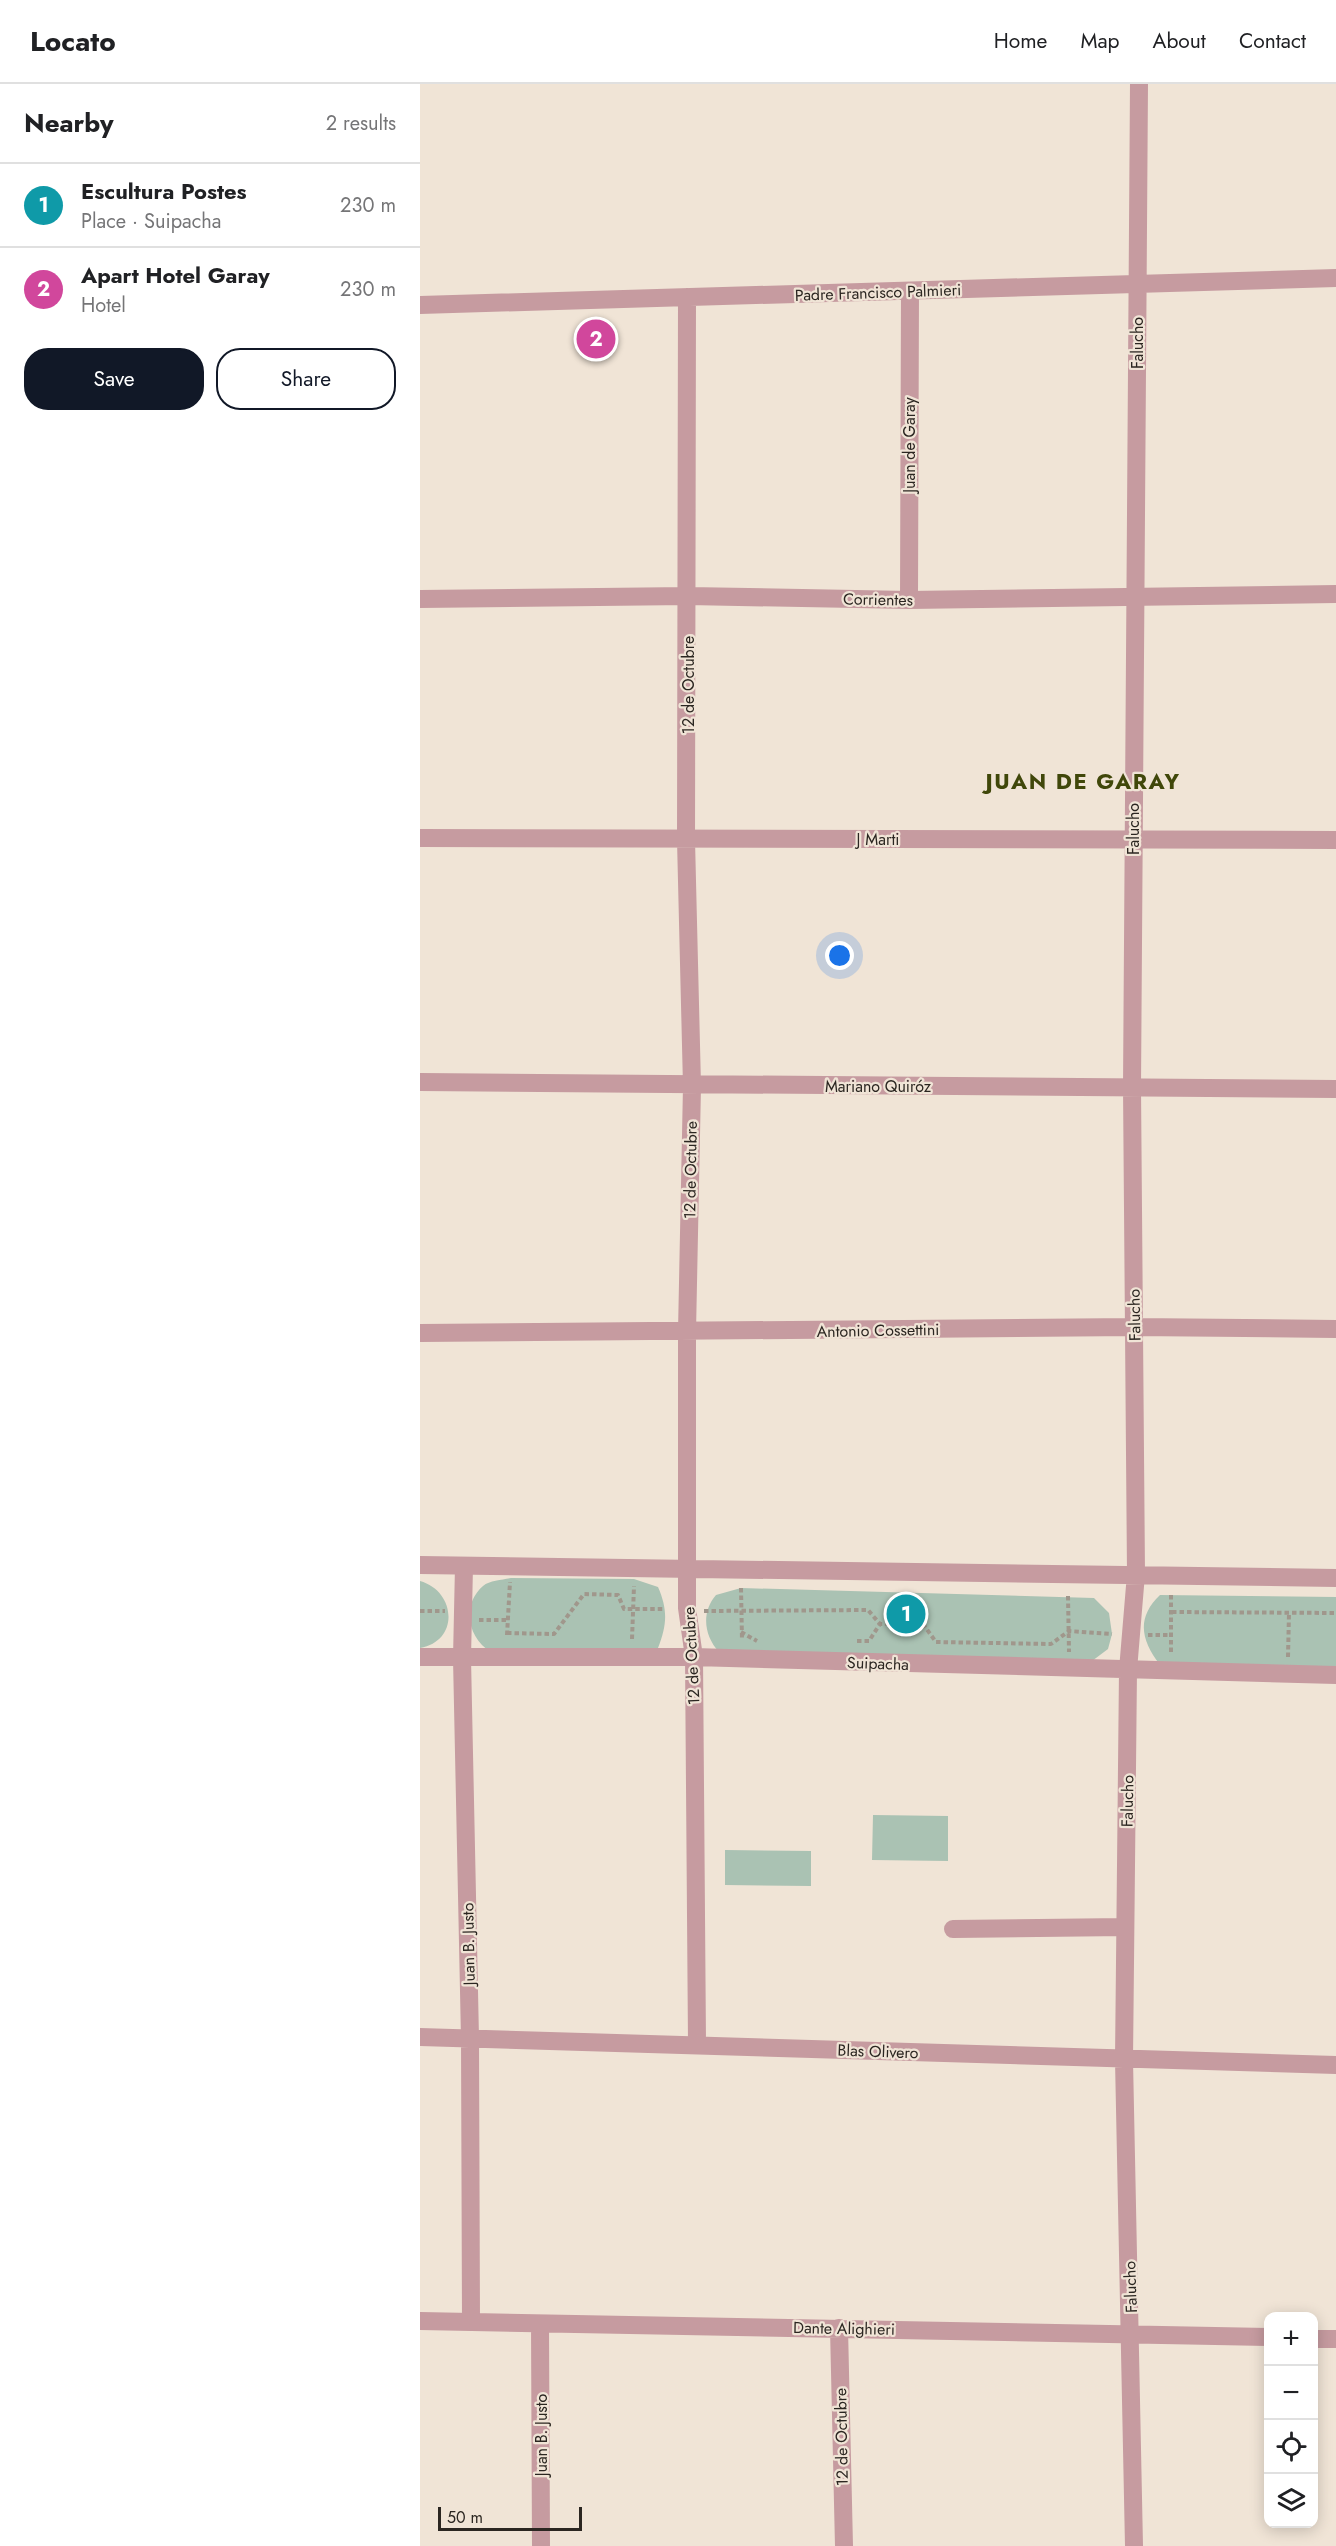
<!DOCTYPE html>
<meta charset="utf-8">
<style>
body{margin:0;font-family:Jost,sans-serif;background:#f6f6f6;color:#202124}
.controls{position:absolute;right:18px;bottom:18px;display:grid;overflow:hidden;border-radius:12px;box-shadow:0 3px 15px #0003}
.controls button{width:54px;height:54px;display:grid;place-items:center;padding:0;border:0;border-bottom:2px solid #e0e0e0;background:#fff;color:#202124;font:30px sans-serif}
.scale{position:absolute;left:18px;bottom:15px;width:144px;box-sizing:border-box;padding-left:6px;border:3px solid #2b2621;border-top:0;font-size:16px;line-height:21px;white-space:nowrap;color:#2b2621;-webkit-text-stroke:4px #f0e4d6;paint-order:stroke}
.you{position:absolute;left:420px;top:872px;width:21px;height:21px;margin:-15px;border:4px solid #fff;border-radius:50%;background:#1a73e8;box-shadow:0 0 0 9px #1a73e833}
.badge{display:grid;place-items:center;width:39px;height:39px;border-radius:50%;background:#111827;color:#fff;font-size:20px;font-weight:700}
.pin{position:absolute;translate:-50% -50%;border:3px solid #fff;box-shadow:0 2px 6px #0006}
.list{margin:0;padding:0;list-style:none}
h2{display:flex;justify-content:space-between;align-items:center;height:78px;margin:0;padding:0 24px;font-size:26px}
h2 small{font-size:20px;font-weight:400;color:#757577}
.list li{display:grid;grid-template-columns:39px 1fr auto;gap:18px;align-items:center;box-sizing:border-box;height:84px;padding:0 24px;border-top:2px solid #e0e0e0}
.list b{display:block;font-size:22px;white-space:nowrap}
.list p{margin:0;font-size:20px;white-space:nowrap;color:#757577}
.list em{font-size:20px;font-style:normal;color:#757577}
.actions{display:flex;gap:12px;padding:18px 24px}
.actions a{flex:1;padding:14px 0;border:2px solid #111827;border-radius:24px;text-align:center;font-size:21px;color:#111827}
.actions .main{background:#111827;color:#fff}
.icon{flex:none;width:33px;height:33px;fill:none;stroke:currentColor;stroke-width:2;stroke-linecap:round;stroke-linejoin:round}
.map{position:relative;flex:none;width:916px;height:2462px;overflow:hidden}
header{display:flex;align-items:center;gap:36px;box-sizing:border-box;height:84px;padding:0 30px;background:#fff;border-bottom:2px solid #e0e0e0}
header strong{font-size:28px}
nav{display:flex;gap:33px;margin-inline-start:auto;font-size:21px}
main{display:flex}
aside{flex:1;background:#fff}
.map>svg:first-child{display:block}
</style>
<header>
<strong>Locato</strong>
<nav><a>Home</a><a>Map</a><a>About</a><a>Contact</a></nav>
</header>
<main>
<aside>
<h2>Nearby<small>2 results</small></h2>
<ul class="list">
<li><span class="badge" style="background:#0f9aa8">1</span><div><b>Escultura Postes</b><p>Place · Suipacha</p></div><em>230 m</em></li>
<li><span class="badge" style="background:#d1479c">2</span><div><b>Apart Hotel Garay</b><p>Hotel</p></div><em>230 m</em></li>
</ul>
<div class="actions"><a class="main">Save</a><a>Share</a></div>
</aside>
<div class="map">
<svg width="916" height="2462" viewBox="0 0 916 2462">
<rect width="100%" height="100%" fill="#f0e4d6"/>
<path fill="#aac2b3" d="M91,1494L214,1495L238,1503C248,1526 247,1541 238,1564L225,1570L71,1568C48,1555 41,1521 63,1502C70,1496 82,1496 91,1494Z
M0,1497C36,1507 40,1557 0,1564Z
M321,1504L674,1514L689,1529L692,1550L688,1565L672,1577L299,1568C284,1552 281,1528 296,1511Z
M740,1511L916,1513V1583L740,1581C721,1556 716,1534 740,1511Z
M453,1731L528,1732V1777L452,1776Z
M305,1766L391,1767V1802L305,1801Z"/>
<g fill="none" stroke-linecap="round" stroke-linejoin="round">
<path stroke="#a0978c" stroke-width="4" stroke-dasharray="4.5 3" stroke-linecap="butt" d="M321,1504L322,1556
M751,1511V1570
M648,1512L649,1568
M0,1527H25
M284,1527L448,1526L460,1540
M752,1528L916,1529
M59,1536H88
M321,1548L337,1557
M87,1549L134,1550L164,1510L198,1511L204,1525H245
M87,1551L90,1498
M728,1551H751
M212,1555L214,1502
M437,1557H449L460,1540H503L516,1558L631,1560L649,1547L692,1550
M868,1573L869,1529"/>
<path stroke="#c69ba0" stroke-width="18" d="M267,213L266,756L272,1002L267,1248V1524L274,1573L277,1960
M0,221L916,194
M0,515L268,512L489,516L916,510
M489,516L490,207
M0,754L916,756
M0,998L916,1005
M0,1249L714,1243L916,1245
M0,1481L916,1494
M44,1482L42,1574L50,1954L51,2238
M0,1573H274L916,1591
M533,1845L705,1843
M0,1953L916,1981
M0,2237L848,2253
M120,2240L121,2462
M419,2244L424,2462
M894,2255H916
M714,2462L704,1976L708,1586L716,1490L712,1003L719,0"/>
</g>
<g text-anchor="middle" stroke-width="4.5" stroke-linejoin="round" paint-order="stroke">
<g font-size="16" fill="#2b2621" stroke="#f0e4d6">
<text transform="translate(458 208) rotate(-2)" y="6">Padre Francisco Palmieri</text>
<text transform="translate(717 259) rotate(-90)" y="6">Falucho</text>
<text transform="translate(489 361) rotate(-90)" y="6">Juan de Garay</text>
<text transform="translate(458 515) rotate(1)" y="6">Corrientes</text>
<text transform="translate(268 601) rotate(-90)" y="6">12 de Octubre</text>
<text transform="translate(713 745) rotate(-90)" y="6">Falucho</text>
<text x="458" y="761">J Marti</text>
<text x="458" y="1008">Mariano Quiróz</text>
<text transform="translate(270 1086) rotate(-89)" y="6">12 de Octubre</text>
<text transform="translate(714 1231) rotate(-91)" y="6">Falucho</text>
<text transform="translate(458 1246) rotate(-1)" y="6">Antonio Cossettini</text>
<text transform="translate(271 1572) rotate(-93)" y="6">12 de Octubre</text>
<text transform="translate(458 1579) rotate(2)" y="6">Suipacha</text>
<text transform="translate(707 1717) rotate(-89)" y="6">Falucho</text>
<text transform="translate(48 1860) rotate(-91)" y="6">Juan B. Justo</text>
<text transform="translate(458 1967) rotate(2)" y="6">Blas Olivero</text>
<text transform="translate(710 2203) rotate(-92)" y="6">Falucho</text>
<text transform="translate(424 2244) rotate(1)" y="6">Dante Alighieri</text>
<text transform="translate(121 2351) rotate(-90)" y="6">Juan B. Justo</text>
<text transform="translate(421 2353) rotate(-91)" y="6">12 de Octubre</text>
</g>
<g font-size="22" font-weight="bold" letter-spacing="1.5" fill="#40470a" stroke="#f0e4d6">
<text x="663" y="705">JUAN DE GARAY</text>
</g>
</g>
</svg>
<div class="controls">
<button>+</button>
<button>−</button>
<button><svg class="icon" aria-label="locate" viewBox="0 0 24 24"><circle cx="12" cy="12" r="6"/><path d="M12 2v4M12 18v4M2 12h4M18 12h4"/></svg></button>
<button><svg class="icon" aria-label="layers" viewBox="0 0 24 24"><path d="M12 4l9 5-9 5-9-5zM3 14l9 5 9-5"/></svg></button>
</div>
<div class="scale">50 m</div>
<div class="you"></div>
<div class="pin badge" style="left:486px;top:1530px;background:#0f9aa8">1</div>
<div class="pin badge" style="left:176px;top:255px;background:#d1479c">2</div>
</div>
</main>
